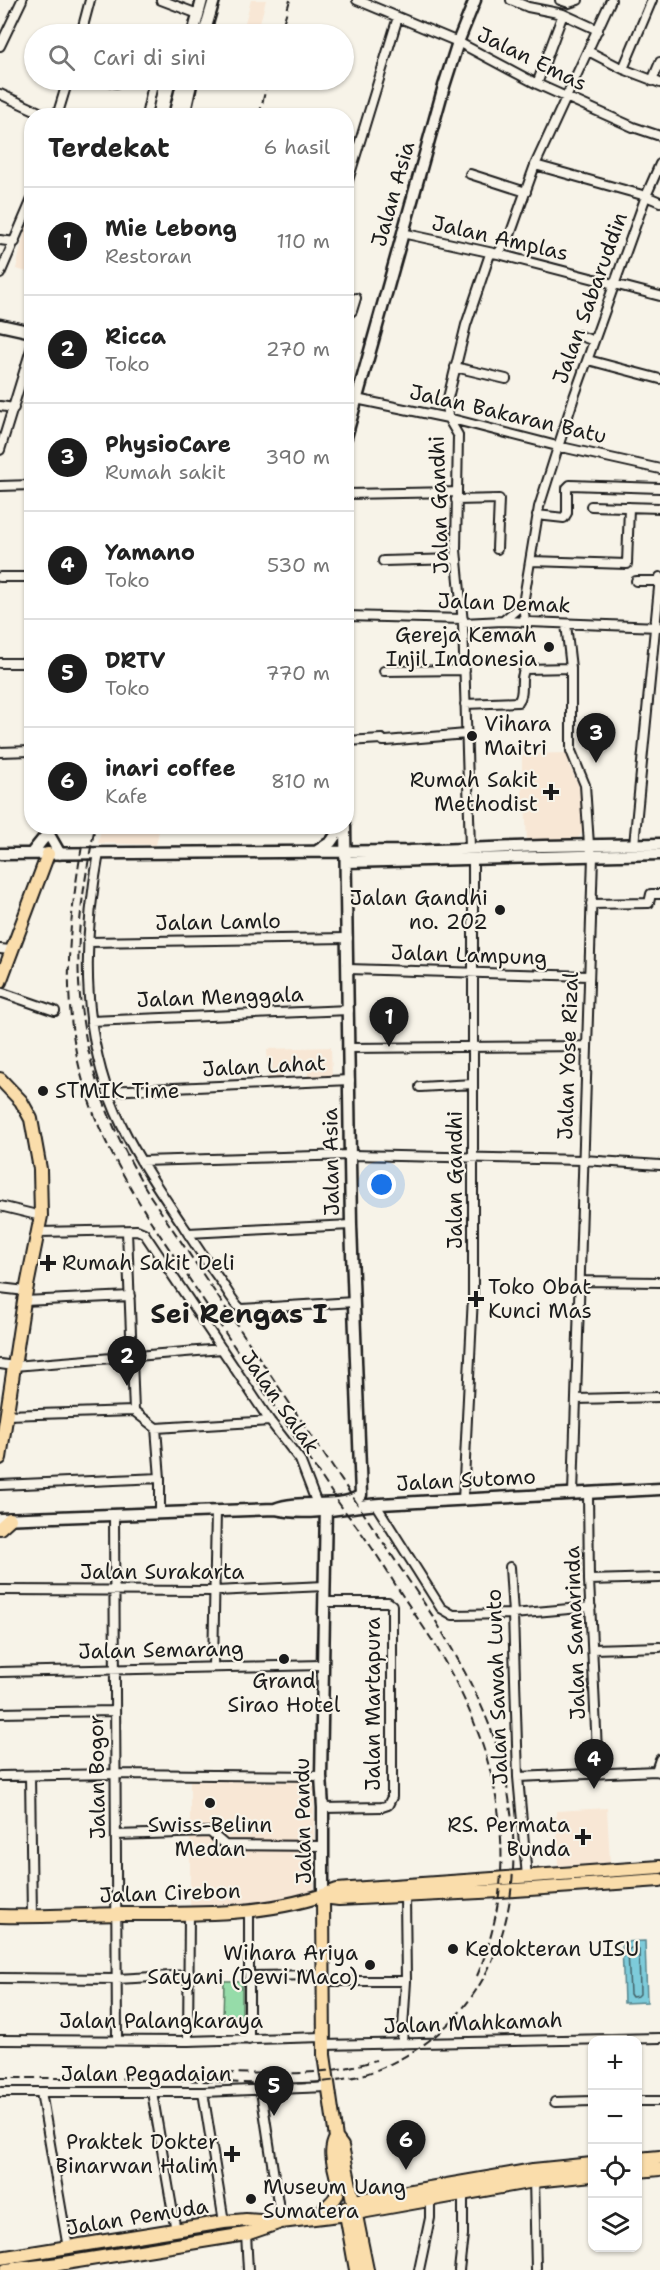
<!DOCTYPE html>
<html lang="id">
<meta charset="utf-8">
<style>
body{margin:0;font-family:"Shantell Sans",sans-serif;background:#f6f6f6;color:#222}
.controls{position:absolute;right:18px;bottom:18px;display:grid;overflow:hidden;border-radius:12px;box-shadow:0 2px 4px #0004}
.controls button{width:54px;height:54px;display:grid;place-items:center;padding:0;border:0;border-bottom:2px solid #e0e0e0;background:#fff;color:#222;font:30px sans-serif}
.you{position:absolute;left:382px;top:1185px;width:21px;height:21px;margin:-15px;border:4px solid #fff;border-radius:50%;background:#1a73e8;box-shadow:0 0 0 9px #1a73e833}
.badge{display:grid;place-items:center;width:39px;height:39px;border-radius:50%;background:#1c1c1c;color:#fff;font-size:20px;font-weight:700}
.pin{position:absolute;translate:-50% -50px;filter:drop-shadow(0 2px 3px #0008)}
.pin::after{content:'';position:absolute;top:32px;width:21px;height:18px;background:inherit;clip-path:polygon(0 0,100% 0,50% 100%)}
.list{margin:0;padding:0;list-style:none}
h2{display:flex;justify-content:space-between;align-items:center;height:78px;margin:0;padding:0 24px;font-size:26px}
h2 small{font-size:20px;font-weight:400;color:#767676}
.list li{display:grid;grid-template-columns:39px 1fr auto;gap:18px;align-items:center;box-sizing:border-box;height:108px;padding:0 24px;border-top:2px solid #e0e0e0}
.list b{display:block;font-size:22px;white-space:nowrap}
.list p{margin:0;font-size:20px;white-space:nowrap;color:#767676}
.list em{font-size:20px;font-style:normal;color:#767676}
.icon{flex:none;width:33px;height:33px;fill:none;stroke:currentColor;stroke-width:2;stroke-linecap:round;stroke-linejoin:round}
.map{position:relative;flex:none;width:660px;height:2270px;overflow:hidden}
.search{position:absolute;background:#fff;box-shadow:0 2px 4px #0004;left:24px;top:24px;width:330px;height:66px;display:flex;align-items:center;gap:15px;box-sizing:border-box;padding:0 21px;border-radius:33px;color:#767676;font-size:22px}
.panel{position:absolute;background:#fff;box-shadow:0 2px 4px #0004;left:24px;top:108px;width:330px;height:726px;border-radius:24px}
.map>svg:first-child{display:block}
</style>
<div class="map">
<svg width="660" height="2270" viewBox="0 0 660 2270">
<rect width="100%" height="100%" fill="#f7f3e8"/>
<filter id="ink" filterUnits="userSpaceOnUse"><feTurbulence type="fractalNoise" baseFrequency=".0167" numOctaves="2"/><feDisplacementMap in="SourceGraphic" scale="12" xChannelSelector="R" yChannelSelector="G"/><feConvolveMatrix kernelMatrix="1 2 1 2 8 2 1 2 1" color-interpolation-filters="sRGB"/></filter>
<g filter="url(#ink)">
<path fill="#f8e7d5" d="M251,0H266L257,34H242Z
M26,225L31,226V273L16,269Z
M568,753L569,765L579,786L583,832L576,840L527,842L525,802L522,799V754Z
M101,827V826L160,827L156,845L98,843Z
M331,1047L332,1076L308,1077L307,1063L283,1064V1079H268L267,1049Z
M190,1781L314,1782V1891L270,1907L190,1913Z
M607,1808L610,1863L558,1866L556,1811Z"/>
<path fill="#96dca9" stroke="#597c62" stroke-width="1.5" d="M224,1981H242V2019H223Z"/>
<path fill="#7dcbda" stroke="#56858e" stroke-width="1.5" d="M645,1941L647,2002L624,2003L622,1942Z"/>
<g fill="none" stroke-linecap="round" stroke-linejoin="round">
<path stroke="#436268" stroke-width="1.5" d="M631,1948H637L639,1950L640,1994L638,1996L632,1997L630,1994L628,1950Z"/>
<g stroke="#1c1c1c" stroke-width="12">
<path id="street" d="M161,0L198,14
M357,0L458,42L537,84L633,127L660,136
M511,0L528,7L563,14L598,30
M560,0L569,3L578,0
M81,34L90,0
M0,46L22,0
M588,51L623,69L660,83
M623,69L652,0
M104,80L116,83
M652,81L660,62
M537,84L563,14
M0,94L48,116
M57,116L68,80
M146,116L154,80
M535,165L646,196L660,202
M470,174L526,192
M346,187L398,17
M402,233L498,254L660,296
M0,240L15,242
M498,254L510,235L535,165L611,0
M0,274L32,199
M346,316L352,311L356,298
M578,335L594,341
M588,360L660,379
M455,367L506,379
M356,399L448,418L557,446L660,469
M0,406L14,408
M0,450L32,346
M0,486L32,485
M346,494L456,492
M456,500L499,499L497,549
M591,506L660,508
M537,515L564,518L567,513V488L570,485L660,488
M383,561L457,559
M531,561L627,564L629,507
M0,577H32
M636,581H660
M346,616L463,619
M503,621L523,604
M525,621L523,604L539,507L574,397L646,196L660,164
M463,623L503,621L659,627
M566,624L571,668V751L585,785L589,845L593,856L573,1494
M0,663H32
M384,671L465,670
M465,704L518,702C526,692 518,679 525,669L571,668
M346,741L382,739L383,741H386L466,734
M0,752L32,751
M634,845L660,577
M470,848L463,623L456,550L458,435L448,418L447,402L466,325L490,254
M99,853C82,943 81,1042 122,1126C139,1161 162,1194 184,1227C196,1246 209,1265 222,1283C228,1292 233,1302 241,1309L354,1302
M591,904L649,903L651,894H660
M88,942L348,938
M0,949L11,950
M348,969L589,976
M0,992L55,1011
M91,1021L349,1010
M350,1048L587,1046
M420,1087L473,1084
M107,1091L350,1080
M141,1161L351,1155L583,1160L660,1165
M0,1206L41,1216
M127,1231L134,1411
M39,1232L137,1230L144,1233L270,1421L300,1460L317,1504
M188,1233L351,1225
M580,1281L660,1282
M0,1288L26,1291
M24,1301L130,1296
M0,1364L14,1366L222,1349
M576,1399L660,1397
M134,1411L156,1428L160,1478V1514
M6,1415L134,1411
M156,1428L270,1421
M0,1485L160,1478
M588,1493L589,1580L598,1773
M463,1500L473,1296V860
M376,1505L441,1608L453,1615L513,1614L591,1607
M114,1515L117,2039
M510,1567L513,1614L518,1777L527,1877
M589,1580L660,1578
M0,1590L215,1591L325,1586
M593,1649L660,1647
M213,1667L216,1511
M0,1672L322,1665
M0,1713L114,1711
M656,1771L660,1759
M0,1776L116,1774L321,1776
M30,1776L32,1916
M518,1777L656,1771L660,1772
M323,1808L382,1807L388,1805L392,1797V1605L388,1602H325
M116,1835L210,1832L225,1845L323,1846
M250,1976L322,1975
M0,1978L117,1979L189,1975
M322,1981H406
M0,2040L188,2041L323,2037
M249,2040V1910
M188,2041L189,1914
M402,2044L406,1981L405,1896
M323,2045L660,2038
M261,2091L281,2222
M0,2092H203L327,2087
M41,2092L68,2248
M152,2092L176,2231
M203,2092L224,2222
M638,2101H660
M555,2102L592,2101
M534,2178L536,2270
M246,2234L248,2270
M419,2270L430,2218V2199
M459,2270L463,2235V2194"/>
</g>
<g stroke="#1c1c1c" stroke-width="15">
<path id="secondary" d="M193,34L202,0
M204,34L214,0
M174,116L183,80
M184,116L192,80
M0,325L32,332
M346,437L444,86L458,42L475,0
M48,833L60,854
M317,851L331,842L342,826
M0,854L409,851L543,846L660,844
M31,854L48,833V826
M346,862L660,854
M275,1509C301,1498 339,1511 361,1495L351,1225L345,826
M0,1519L275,1509C309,1517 346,1506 380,1504C473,1499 567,1494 660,1489
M323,1897V1808L321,1776L326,1505"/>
</g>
<g stroke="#1c1c1c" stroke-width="16">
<path id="primary" d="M0,982L48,854
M0,1079L21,1101L31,1119L40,1169L41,1216L24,1301L0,1458
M0,1528L10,1519
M323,1897L324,2055L336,2138L342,2146L367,2270
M323,1897L339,1899L500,1891L660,1880
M0,1916C40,1917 80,1915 120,1914C192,1914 269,1917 337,1890L660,1867
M638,2159L660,2157
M638,2171L660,2169
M354,2201L533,2170L592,2164
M348,2207L346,2214L356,2270
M313,2218C320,2212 334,2203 337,2194C342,2178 325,2157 336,2138
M0,2258L224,2222L246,2220L274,2222
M6,2270L59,2264L246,2234L281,2222L356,2213L534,2181L592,2175"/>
</g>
<use href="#street" stroke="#f7f3e8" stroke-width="8"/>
<use href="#secondary" stroke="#f7f3e8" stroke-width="10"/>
<use href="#primary" stroke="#faddab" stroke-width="12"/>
<path stroke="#1c1c1c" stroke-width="2" stroke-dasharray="9 4.5" stroke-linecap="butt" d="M280,34L290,0
M259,116L268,80
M82,846C65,942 59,1032 98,1124C112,1157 131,1189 150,1220L338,1502C345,1512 353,1521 360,1531C378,1555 393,1582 410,1607C421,1624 433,1640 442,1657C500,1757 523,1866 477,1976
M225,2073C277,2074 327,2076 376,2060
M0,2078C61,2078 121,2078 182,2080C239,2082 297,2089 354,2077C377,2072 400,2060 420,2047C515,1983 529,1861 500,1757C486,1707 460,1662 434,1618L151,1197C100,1114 74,1034 79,936C81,899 88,863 95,826"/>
</g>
</g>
<g fill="#1c1c1c" stroke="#f7f3e8" stroke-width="2">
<circle cx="549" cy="647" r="6"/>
<circle cx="472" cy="736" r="6"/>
<path d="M548 783h6v6h6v6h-6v6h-6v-6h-6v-6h6z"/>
<circle cx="500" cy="910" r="6"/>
<circle cx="43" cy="1091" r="6"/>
<path d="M45 1254h6v6h6v6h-6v6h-6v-6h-6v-6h6z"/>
<path d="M473 1290h6v6h6v6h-6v6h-6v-6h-6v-6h6z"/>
<circle cx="284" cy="1659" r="6"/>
<circle cx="210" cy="1803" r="6"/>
<path d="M580 1828h6v6h6v6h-6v6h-6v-6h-6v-6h6z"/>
<circle cx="453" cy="1949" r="6"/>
<circle cx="370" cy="1965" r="6"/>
<path d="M229 2145h6v6h6v6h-6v6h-6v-6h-6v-6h6z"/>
<circle cx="251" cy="2199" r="6"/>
</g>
<g text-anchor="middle" stroke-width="4.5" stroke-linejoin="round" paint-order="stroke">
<g font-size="21" fill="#1c1c1c" stroke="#f7f3e8">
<text transform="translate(532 59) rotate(26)" y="7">Jalan Emas</text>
<text transform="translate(393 194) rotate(-74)" y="7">Jalan Asia</text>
<text transform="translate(500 238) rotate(13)" y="7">Jalan Amplas</text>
<text transform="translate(590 298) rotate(-70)" y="7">Jalan Sabaruddin</text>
<text transform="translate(508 414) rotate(13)" y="7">Jalan Bakaran Batu</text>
<text transform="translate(439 505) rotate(-92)" y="7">Jalan Gandhi</text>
<text transform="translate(504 603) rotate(2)" y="7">Jalan Demak</text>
<text transform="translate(218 922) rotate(-1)" y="7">Jalan Lamlo</text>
<text transform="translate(469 955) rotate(2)" y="7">Jalan Lampung</text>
<text transform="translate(220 997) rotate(-2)" y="7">Jalan Menggala</text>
<text transform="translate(568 1056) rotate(-88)" y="7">Jalan Yose Rizal</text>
<text transform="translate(264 1066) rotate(-3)" y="7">Jalan Lahat</text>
<text transform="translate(331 1162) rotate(-91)" y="7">Jalan Asia</text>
<text transform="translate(455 1180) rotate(-90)" y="7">Jalan Gandhi</text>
<text transform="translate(280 1402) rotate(55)" y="7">Jalan Salak</text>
<text transform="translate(466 1480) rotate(-3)" y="7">Jalan Sutomo</text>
<text x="162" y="1579">Jalan Surakarta</text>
<text transform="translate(575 1633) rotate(-92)" y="7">Jalan Samarinda</text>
<text transform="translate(161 1650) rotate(-1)" y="7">Jalan Semarang</text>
<text transform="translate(497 1687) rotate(-92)" y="7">Jalan Sawah Lunto</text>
<text transform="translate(373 1704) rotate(-90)" y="7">Jalan Martapura</text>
<text transform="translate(97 1777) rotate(-91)" y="7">Jalan Bogor</text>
<text transform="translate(303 1821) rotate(-91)" y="7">Jalan Pandu</text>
<text transform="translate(170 1893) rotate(-2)" y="7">Jalan Cirebon</text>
<text x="161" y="2028">Jalan Palangkaraya</text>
<text transform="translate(473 2023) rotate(-2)" y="7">Jalan Mahkamah</text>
<text x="146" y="2081">Jalan Pegadaian</text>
<text transform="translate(137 2217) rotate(-9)" y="7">Jalan Pemuda</text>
</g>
<g font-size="21" fill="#1c1c1c" stroke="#f7f3e8" text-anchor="end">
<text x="537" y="642">Gereja Kemah<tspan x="537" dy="24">Injil Indonesia</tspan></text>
<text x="484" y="731" text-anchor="start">Vihara<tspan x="484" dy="24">Maitri</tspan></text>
<text x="538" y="787">Rumah Sakit<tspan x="538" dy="24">Methodist</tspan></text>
<text x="488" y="905">Jalan Gandhi<tspan x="488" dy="24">no. 202</tspan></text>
<text x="55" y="1098" text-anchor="start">STMIK Time</text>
<text x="62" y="1270" text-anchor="start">Rumah Sakit Deli</text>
<text x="488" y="1294" text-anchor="start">Toko Obat<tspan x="488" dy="24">Kunci Mas</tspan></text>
<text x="284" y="1688" text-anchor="middle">Grand<tspan x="284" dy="24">Sirao Hotel</tspan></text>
<text x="210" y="1832" text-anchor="middle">Swiss-Belinn<tspan x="210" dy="24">Medan</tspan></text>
<text x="570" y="1832">RS. Permata<tspan x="570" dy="24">Bunda</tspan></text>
<text x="465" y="1956" text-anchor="start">Kedokteran UISU</text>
<text x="358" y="1960">Wihara Ariya<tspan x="358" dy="24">Satyani (Dewi Maco)</tspan></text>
<text x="218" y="2149">Praktek Dokter<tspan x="218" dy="24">Binarwan Halim</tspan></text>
<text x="263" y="2194" text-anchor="start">Museum Uang<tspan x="263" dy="24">Sumatera</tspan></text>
</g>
<g font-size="27" font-weight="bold" fill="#1c1c1c" stroke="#f7f3e8">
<text x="239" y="1323">Sei Rengas I</text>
</g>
</g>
</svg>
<div class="controls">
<button>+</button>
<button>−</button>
<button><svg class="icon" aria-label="locate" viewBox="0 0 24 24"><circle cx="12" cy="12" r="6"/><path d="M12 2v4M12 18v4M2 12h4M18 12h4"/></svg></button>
<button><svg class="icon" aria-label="layers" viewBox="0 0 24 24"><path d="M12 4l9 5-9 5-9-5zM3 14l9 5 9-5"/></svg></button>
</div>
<div class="you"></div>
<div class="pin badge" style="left:389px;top:1047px">1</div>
<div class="pin badge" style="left:127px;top:1386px">2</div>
<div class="pin badge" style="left:596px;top:763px">3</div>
<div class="pin badge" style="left:594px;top:1789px">4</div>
<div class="pin badge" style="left:274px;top:2116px">5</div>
<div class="pin badge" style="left:406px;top:2170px">6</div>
<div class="search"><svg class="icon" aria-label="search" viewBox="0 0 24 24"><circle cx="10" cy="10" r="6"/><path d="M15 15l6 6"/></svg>Cari di sini</div>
<section class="panel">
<h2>Terdekat<small>6 hasil</small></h2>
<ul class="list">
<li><span class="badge">1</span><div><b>Mie Lebong</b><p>Restoran</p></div><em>110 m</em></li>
<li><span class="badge">2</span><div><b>Ricca</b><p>Toko</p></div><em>270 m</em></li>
<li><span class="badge">3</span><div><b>PhysioCare</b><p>Rumah sakit</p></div><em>390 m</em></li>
<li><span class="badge">4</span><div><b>Yamano</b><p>Toko</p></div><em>530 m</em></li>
<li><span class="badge">5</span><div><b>DRTV</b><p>Toko</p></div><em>770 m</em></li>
<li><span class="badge">6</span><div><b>inari coffee</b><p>Kafe</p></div><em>810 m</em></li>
</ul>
</section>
</div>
